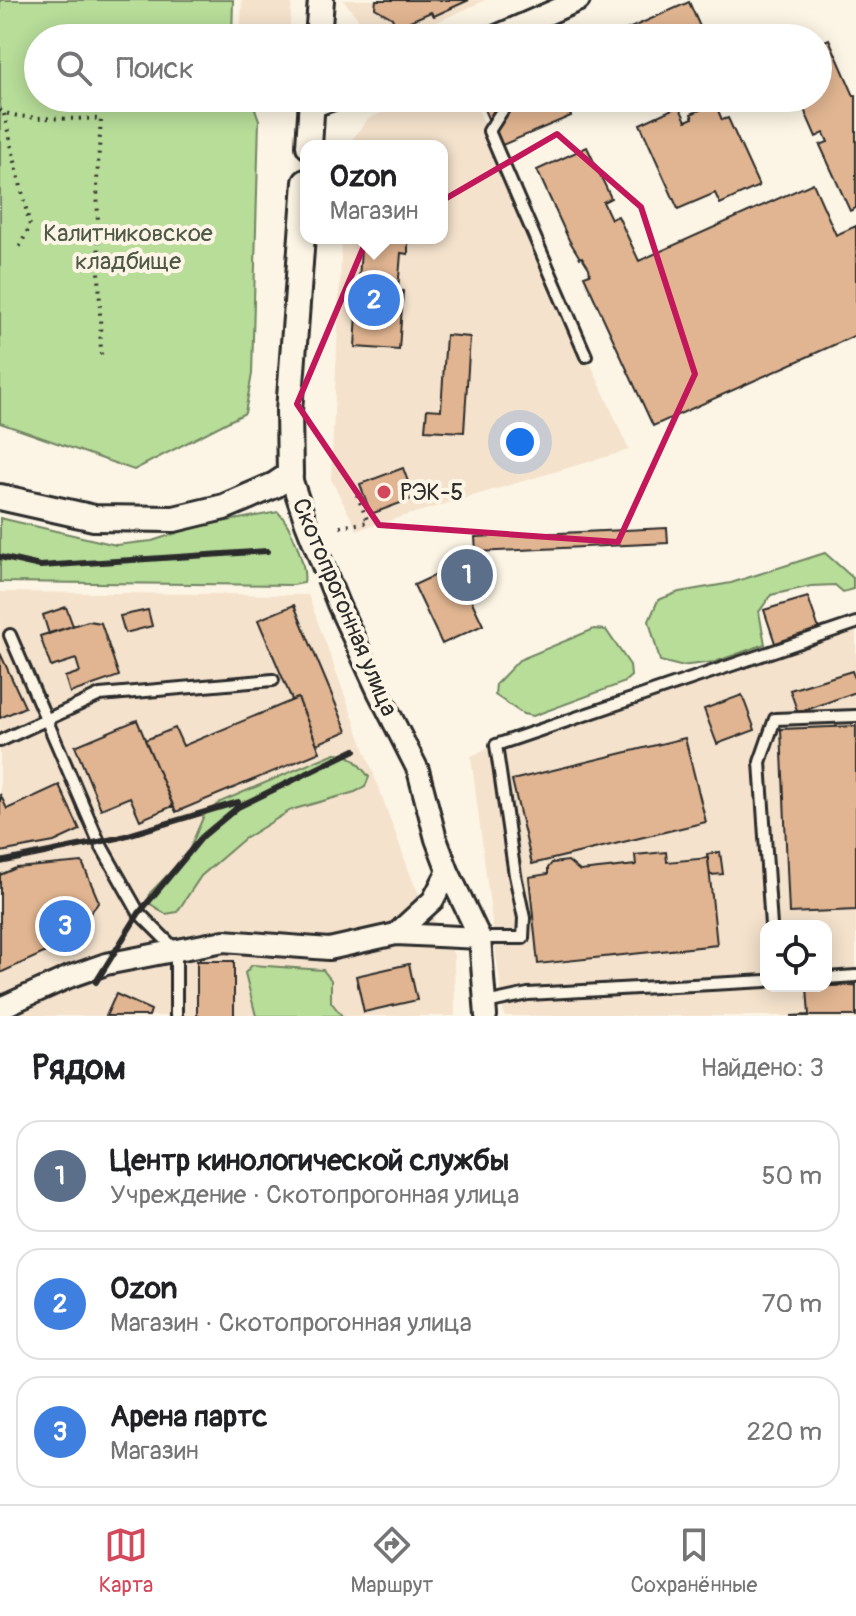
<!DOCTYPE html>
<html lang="ru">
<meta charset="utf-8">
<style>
body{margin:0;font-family:Pangolin,sans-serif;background:#f6f6f6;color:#202124}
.controls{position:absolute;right:24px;bottom:24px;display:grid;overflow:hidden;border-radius:16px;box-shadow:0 4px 20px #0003}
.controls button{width:72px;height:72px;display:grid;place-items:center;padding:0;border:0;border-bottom:2px solid #e0e0e0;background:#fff;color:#202124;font:40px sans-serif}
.you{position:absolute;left:520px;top:442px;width:28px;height:28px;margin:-20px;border:6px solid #fff;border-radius:50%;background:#1a73e8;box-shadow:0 0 0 12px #1a73e833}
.badge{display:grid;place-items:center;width:52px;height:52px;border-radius:50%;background:#d1495b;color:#fff;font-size:26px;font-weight:700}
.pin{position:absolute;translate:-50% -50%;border:4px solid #fff;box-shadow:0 2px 8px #0006}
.popup{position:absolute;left:300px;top:140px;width:148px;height:104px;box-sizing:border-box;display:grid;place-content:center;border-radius:16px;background:#fff;filter:drop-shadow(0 2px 6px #0005);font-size:26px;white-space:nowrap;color:#757577}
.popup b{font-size:30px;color:#202124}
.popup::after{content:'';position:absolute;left:50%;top:100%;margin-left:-16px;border:16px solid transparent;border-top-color:#fff}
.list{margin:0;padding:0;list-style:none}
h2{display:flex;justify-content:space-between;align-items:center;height:104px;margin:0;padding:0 32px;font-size:34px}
h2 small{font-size:26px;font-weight:400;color:#757577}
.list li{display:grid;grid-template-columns:52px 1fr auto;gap:24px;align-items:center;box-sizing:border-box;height:112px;margin:0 16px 16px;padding:0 16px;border:2px solid #e0e0e0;border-radius:24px}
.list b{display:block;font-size:30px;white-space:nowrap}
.list p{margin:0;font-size:26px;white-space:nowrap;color:#757577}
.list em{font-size:26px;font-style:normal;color:#757577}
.icon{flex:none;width:44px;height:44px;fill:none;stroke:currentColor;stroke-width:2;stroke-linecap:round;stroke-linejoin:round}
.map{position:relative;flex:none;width:856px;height:1016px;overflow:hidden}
.search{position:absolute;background:#fff;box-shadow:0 4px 20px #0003;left:24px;right:24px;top:24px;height:88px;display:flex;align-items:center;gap:20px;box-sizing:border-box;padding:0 28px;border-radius:44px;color:#757577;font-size:30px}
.sheet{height:488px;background:#fff}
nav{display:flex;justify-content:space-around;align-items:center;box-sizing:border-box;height:112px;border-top:2px solid #e0e0e0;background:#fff;font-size:22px;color:#757577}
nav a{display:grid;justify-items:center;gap:4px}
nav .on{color:#d1495b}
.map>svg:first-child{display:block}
</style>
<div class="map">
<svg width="856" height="1016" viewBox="0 0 856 1016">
<rect width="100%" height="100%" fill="#fcf5e5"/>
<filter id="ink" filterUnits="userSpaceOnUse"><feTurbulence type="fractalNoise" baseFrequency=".0125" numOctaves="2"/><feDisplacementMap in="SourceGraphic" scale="16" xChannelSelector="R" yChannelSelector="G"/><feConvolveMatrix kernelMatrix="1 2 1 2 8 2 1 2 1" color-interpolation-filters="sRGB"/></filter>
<g filter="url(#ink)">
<path fill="#f4e2cc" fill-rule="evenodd" d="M242,0H292L289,38H240Z
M343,0H486L401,38L372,36Z
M416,98H473L629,450L357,530L331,479L342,238H442V146H347L368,119Z
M0,592L308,595L414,884L454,955L455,1016H0Z
M856,623V1016H504L471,756L496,745ZM766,926H826V986H766Z"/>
<path fill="#b7dd99" stroke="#718462" stroke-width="2" d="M0,0H233L232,38H38V98H251L259,120L252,374L245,413L134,470L0,423Z
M278,512C291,525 307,565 304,583L293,585L0,582V518L116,545L152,541L195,527Z
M825,553L853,578V589L843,592L835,585L811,586L771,595L759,612L765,644L715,662L680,666L660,661L649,621L658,600L679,592L731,583Z
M594,629L606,630L630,665L631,676L623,683L533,716L523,714L495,695L496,684L519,660Z
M335,753C352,753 358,764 369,777L365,787L355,792L291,810L244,839L201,876L177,912L166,914L149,903L150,893L187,855L204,815L220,802Z
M252,965L323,970L331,980V1002L342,1016H256L245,973Z"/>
<path fill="#e1b591" stroke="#2b2b2b" stroke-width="2" d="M376,0H469L434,16L431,12L396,27L392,18L375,8Z
M689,2L705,38H621L619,33Z
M829,39L854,96L856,95V208L850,211L820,145L828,142L824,133L816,137L799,98H818V44Z
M479,98H563L571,116L500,146Z
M715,103L722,120L728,118L759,186L720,204L715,193L678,209L640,124L679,106L686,121L693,118L691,114Z
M587,147L611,198L603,202L611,219L618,216L639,261L813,183L836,235L856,226V335L653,426L584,276L590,274L589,268L582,257L580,258L569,240L537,170Z
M367,238H427V242L408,241V254L401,253L398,290L403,291L399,350L355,347L361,248L366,249Z
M446,335L470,337L464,432L425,430L427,409L441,410Z
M403,468L414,498L371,514L360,484Z
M667,528L668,543L476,552L475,537Z
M455,566L483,625L442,644L414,585Z
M808,597L820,632L776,646L764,610Z
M294,605L347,731L317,744L298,698L292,700L258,620Z
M66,607L73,626L49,634L43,615Z
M148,610L152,626L125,633L120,616Z
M88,621L101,623L119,676L70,693L65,677L80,672L76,659L51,667L40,636Z
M0,653L25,707L0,718Z
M852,671L856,681V692L798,713L790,690Z
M742,695L755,730L717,744L704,709Z
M298,698L320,752L176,812L145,740L175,728L183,746Z
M137,720L173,806L140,820L130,797L101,809L75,746Z
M856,726V910L789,913L781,729Z
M685,738L706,822L532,864L512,780Z
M59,785L80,830L54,842L0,852V794L7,809Z
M666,852L667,862L708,858L717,945L538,964L529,877L548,874V868L552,863L568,861L580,871L636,865L635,855Z
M720,852L723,874L710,875L707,854Z
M82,862L99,902L66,943L0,973V875L16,868Z
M197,961H234V1016H197Z
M409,964L417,1000L364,1012L356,976Z
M856,985V1016H791L809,1015L807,987Z
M116,994L151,1010L149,1016H106Z"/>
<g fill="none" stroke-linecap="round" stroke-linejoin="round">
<g stroke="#2b2b2b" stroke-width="16">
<path id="service" d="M505,98V106L489,131L586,356
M10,635L99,842L139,913L176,950V1016
M0,741L100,695L273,680
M771,926L760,762L775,719L856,716
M480,938H523L524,918L515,875L496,745L856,623
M826,978L856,976
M486,1003L528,994L766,981"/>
</g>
<g stroke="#2b2b2b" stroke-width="26">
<path id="minor" d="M492,38L579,0
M311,107L336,98
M290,475L306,523L338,604L379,693L418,770L436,839L448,871L480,938L486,1016
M396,934L433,900L448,871
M0,1008L69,977L106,964L224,941L329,949L396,934L480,938"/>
</g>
<g stroke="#2b2b2b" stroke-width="30">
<path id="tertiary" d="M318,38L321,0
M309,146L312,98
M0,497L94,518L174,519L224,507L275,485L290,475L289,411L306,182"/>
</g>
<path stroke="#2b2b2b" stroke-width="4" stroke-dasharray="2 6" stroke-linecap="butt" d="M0,110C13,121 81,118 101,119L97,180L101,358
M4,114L30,226L19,248
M340,527L368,522L355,490"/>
<use href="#service" stroke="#fcf5e5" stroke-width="10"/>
<use href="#minor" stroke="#fcf5e5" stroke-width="20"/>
<use href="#tertiary" stroke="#fcf5e5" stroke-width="24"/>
<path stroke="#2b2b2b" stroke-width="6" d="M0,557L40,566L267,551
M0,862L118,838L238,802
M96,982L139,913L202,837L238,807L355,750"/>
</g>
</g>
<path fill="none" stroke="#c2185b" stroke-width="6" stroke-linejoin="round" d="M557,134L641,207L695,374L618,542L379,525L297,404L364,246Z"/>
<circle fill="#d1495b" stroke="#fcf5e5" stroke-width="3" cx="384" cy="492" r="8"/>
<g text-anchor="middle" stroke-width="8" stroke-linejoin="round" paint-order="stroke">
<g font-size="24" fill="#4e5846" stroke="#fcf5e5">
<text x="128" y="241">Калитниковское<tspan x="128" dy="28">кладбище</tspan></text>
</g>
<g font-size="24" fill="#2b2b2b" stroke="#fcf5e5" text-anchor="start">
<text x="400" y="500">РЭК-5</text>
</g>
<g font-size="24" fill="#2b2b2b" stroke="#fcf5e5">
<text transform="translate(345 607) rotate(67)" y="8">Скотопрогонная улица</text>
</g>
</g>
</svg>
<div class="controls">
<button><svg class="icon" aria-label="locate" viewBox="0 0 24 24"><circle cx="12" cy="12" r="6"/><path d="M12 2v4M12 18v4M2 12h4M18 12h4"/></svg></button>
</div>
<div class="you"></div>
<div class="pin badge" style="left:467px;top:575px;background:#5c6f8a">1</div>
<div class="pin badge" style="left:374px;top:300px;background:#3f7fe0">2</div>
<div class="popup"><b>Ozon</b>Магазин</div>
<div class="pin badge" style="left:65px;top:926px;background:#3f7fe0">3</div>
<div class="search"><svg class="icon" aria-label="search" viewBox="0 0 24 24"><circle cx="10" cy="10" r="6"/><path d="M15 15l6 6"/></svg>Поиск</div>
</div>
<section class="sheet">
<h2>Рядом<small>Найдено: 3</small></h2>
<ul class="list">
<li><span class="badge" style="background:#5c6f8a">1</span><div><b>Центр кинологической службы</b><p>Учреждение · Скотопрогонная улица</p></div><em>50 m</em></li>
<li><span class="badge" style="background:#3f7fe0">2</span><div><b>Ozon</b><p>Магазин · Скотопрогонная улица</p></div><em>70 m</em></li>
<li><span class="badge" style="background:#3f7fe0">3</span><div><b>Арена партс</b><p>Магазин</p></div><em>220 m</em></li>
</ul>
</section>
<nav>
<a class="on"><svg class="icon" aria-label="map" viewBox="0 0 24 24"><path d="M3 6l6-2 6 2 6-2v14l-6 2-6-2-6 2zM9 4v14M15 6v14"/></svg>Карта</a>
<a><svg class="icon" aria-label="directions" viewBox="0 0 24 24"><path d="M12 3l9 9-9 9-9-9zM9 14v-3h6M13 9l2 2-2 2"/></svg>Маршрут</a>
<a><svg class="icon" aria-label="saved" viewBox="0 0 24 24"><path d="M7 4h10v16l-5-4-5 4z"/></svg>Сохранённые</a>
</nav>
